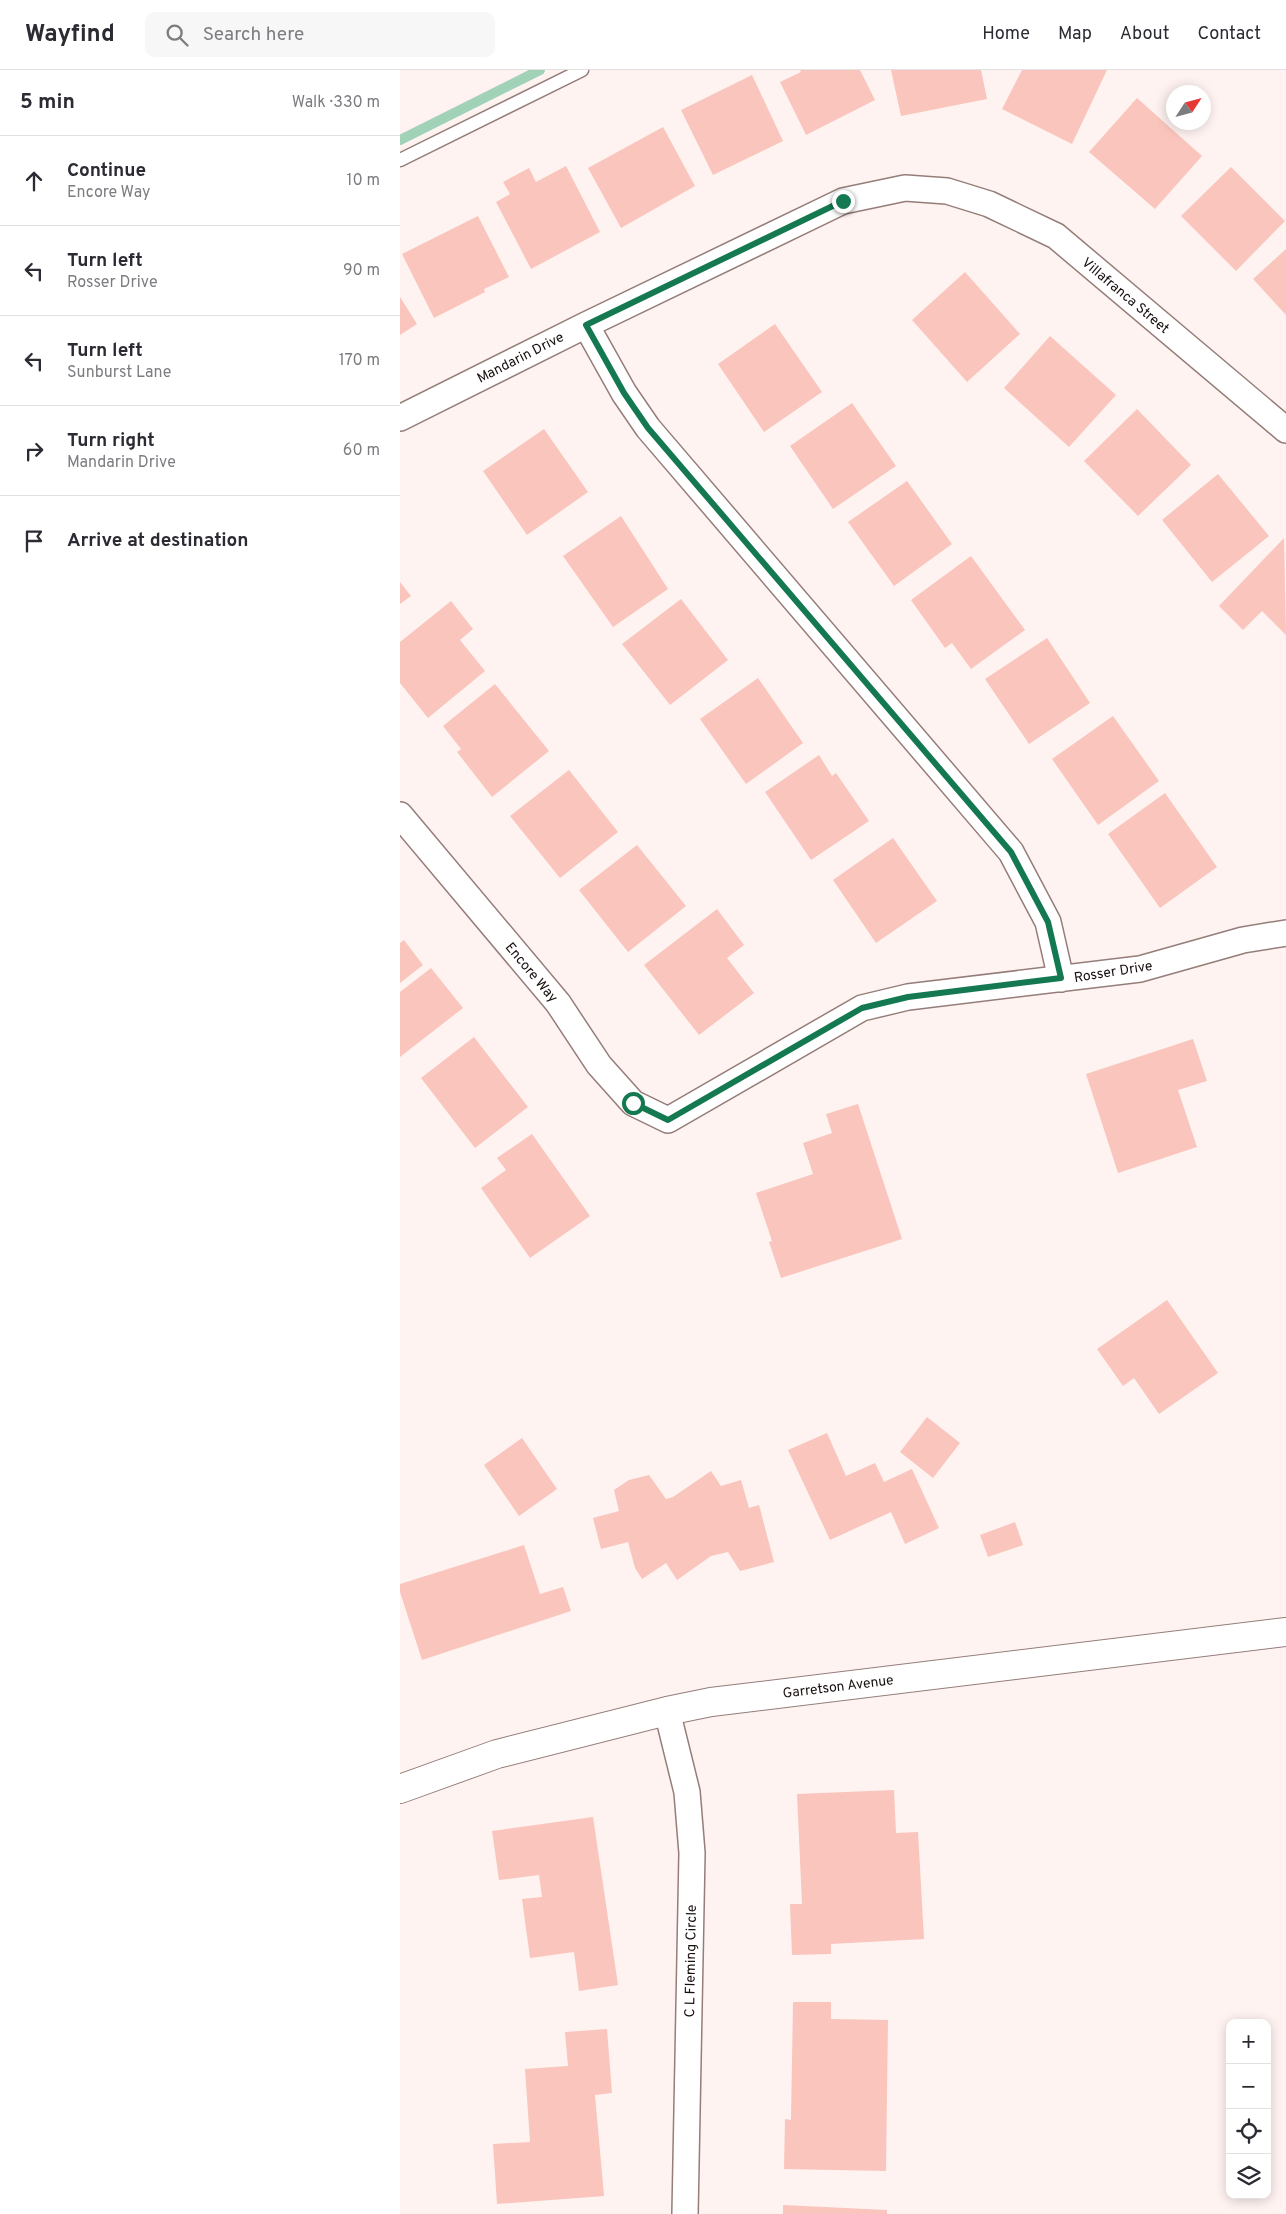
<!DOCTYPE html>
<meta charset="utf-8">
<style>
body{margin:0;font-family:Overpass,sans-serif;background:#f7f7f7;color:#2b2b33}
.controls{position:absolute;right:15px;bottom:15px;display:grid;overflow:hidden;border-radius:10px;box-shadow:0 2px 12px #0003}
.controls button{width:45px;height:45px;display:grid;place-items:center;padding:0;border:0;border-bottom:1px solid #e1e1e2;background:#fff;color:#2b2b33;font:25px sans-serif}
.compass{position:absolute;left:766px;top:15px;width:45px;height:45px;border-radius:50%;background:#fff;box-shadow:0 2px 12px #0003;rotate:54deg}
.stop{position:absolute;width:15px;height:15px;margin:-11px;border:4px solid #147951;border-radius:50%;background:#fff}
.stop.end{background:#147951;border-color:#fff;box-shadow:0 1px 5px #0008}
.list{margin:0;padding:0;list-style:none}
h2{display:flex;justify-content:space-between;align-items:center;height:65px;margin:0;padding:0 20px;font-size:21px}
h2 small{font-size:16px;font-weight:400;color:#7c7c81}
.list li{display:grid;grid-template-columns:32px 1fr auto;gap:15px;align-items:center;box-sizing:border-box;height:90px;padding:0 20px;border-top:1px solid #e1e1e2}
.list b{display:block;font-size:19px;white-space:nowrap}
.list p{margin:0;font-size:16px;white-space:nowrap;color:#7c7c81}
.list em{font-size:16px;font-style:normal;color:#7c7c81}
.icon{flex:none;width:28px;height:28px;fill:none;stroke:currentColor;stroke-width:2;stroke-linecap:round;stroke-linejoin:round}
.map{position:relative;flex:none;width:886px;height:2144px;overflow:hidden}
header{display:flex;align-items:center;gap:30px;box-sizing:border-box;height:70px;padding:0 25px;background:#fff;border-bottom:1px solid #e1e1e2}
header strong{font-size:24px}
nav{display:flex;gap:28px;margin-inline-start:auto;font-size:18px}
.search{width:350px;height:45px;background:#f7f7f7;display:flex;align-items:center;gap:12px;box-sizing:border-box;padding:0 18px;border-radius:10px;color:#7c7c81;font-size:19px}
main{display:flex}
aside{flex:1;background:#fff}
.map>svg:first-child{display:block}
</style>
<header>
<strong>Wayfind</strong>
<div class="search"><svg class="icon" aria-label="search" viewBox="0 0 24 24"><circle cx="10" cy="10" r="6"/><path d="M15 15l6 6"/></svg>Search here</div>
<nav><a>Home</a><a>Map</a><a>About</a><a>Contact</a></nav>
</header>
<main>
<aside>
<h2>5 min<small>Walk · 330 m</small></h2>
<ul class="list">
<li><svg class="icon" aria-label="ahead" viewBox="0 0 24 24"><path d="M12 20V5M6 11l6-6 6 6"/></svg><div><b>Continue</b><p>Encore Way</p></div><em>10 m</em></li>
<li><svg class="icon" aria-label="left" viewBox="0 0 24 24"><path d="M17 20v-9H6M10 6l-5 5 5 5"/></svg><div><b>Turn left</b><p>Rosser Drive</p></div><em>90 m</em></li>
<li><svg class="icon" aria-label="left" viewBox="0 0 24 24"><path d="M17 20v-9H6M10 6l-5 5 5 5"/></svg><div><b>Turn left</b><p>Sunburst Lane</p></div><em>170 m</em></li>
<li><svg class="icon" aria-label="right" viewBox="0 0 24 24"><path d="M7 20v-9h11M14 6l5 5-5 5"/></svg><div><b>Turn right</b><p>Mandarin Drive</p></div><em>60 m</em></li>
<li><svg class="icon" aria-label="arrive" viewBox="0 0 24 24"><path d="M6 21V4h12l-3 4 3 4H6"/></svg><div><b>Arrive at destination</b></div></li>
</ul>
</aside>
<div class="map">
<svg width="886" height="2144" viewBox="0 0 886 2144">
<rect width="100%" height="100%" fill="#fef3f1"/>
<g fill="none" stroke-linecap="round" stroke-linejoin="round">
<path stroke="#a1d1b7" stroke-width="10" d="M0,70L140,0"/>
</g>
<path fill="#fac5bc" d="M400,0H460L475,30L406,65L380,12L401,2Z
M491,0H581L587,29L501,46Z
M622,0H707L672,74L602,39Z
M352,5L383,71L313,105L281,40Z
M737,28L802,86L755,139L689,82Z
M263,57L295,116L221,158L188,98Z
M166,96L200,162L131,199L96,132L110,124L103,112L129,98L136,112Z
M831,97L885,151L836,201L781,146Z
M78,146L109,207L84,219L85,222L34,248L2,184Z
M886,179V245L853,209Z
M565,202L620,264L567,312L512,250Z
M0,227L17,254L0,265Z
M375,254L422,322L364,362L318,294Z
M650,266L716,325L669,377L604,318Z
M452,333L496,396L433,439L390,376Z
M737,339L791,395L738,446L684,391Z
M144,359L188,422L127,465L83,401Z
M818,404L869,466L812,512L762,450Z
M507,411L552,474L494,516L448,452Z
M221,446L268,519L213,557L163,486Z
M884,468L886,565L862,541L843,560L819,536Z
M571,486L625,560L571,599L552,573L545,578L511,530Z
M0,512L11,526L0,534Z
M281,529L328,590L270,635L222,574Z
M51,531L73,559L60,570L85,601L28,648L0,613V572Z
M647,568L690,633L629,674L585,609Z
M358,608L403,673L346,714L300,649Z
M95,614L149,681L92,727L57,682L61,679L43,656Z
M713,646L759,711L698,755L652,689Z
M419,685L432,706L436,703L469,751L411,790L365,722Z
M169,700L218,762L160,808L110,746Z
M765,723L817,797L760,838L708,764Z
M493,768L537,831L476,873L433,810Z
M237,775L286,836L228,882L179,820Z
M317,839L344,875L327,888L354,923L299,965L244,895Z
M4,870L23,895L0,913V873Z
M31,898L63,938L0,987V922Z
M74,967L128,1037L75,1078L21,1008Z
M793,969L807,1011L778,1020L797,1077L718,1103L686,1004Z
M458,1034L502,1169L381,1208L369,1172L372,1171L356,1123L413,1104L403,1073L432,1063L426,1044Z
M132,1064L190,1146L130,1188L81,1118L106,1100L97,1088Z
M767,1230L818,1303L759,1344L734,1308L723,1316L697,1279Z
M527,1347L560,1373L533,1408L500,1382Z
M427,1363L446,1406L475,1393L484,1412L512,1399L539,1458L505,1474L491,1442L430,1470L388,1380Z
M122,1368L157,1419L119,1446L84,1395Z
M311,1401L321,1416L341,1410L349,1438L359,1435L374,1492L340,1501L328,1482L311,1486L277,1510L266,1493L242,1509L235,1498L228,1472L201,1479L193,1448L219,1441L214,1420L229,1410L249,1405L266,1429L273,1427Z
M615,1452L623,1475L588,1487L580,1465Z
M124,1475L140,1524L163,1517L171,1541L22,1590L0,1522V1514Z
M494,1720L496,1763L518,1762L524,1869L431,1874V1884L392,1885L390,1834H402L397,1724Z
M193,1747L218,1915L179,1921L174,1882L130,1888L122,1829L142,1827L139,1805L99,1810L92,1761Z
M393,1932H431V1949L488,1950L486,2101L384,2099L385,2049L391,2050Z
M207,1959L212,2023L195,2025L204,2126L97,2134L93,2074L130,2072L125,1999L168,1996L165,1962Z
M383,2135L487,2140V2144H383Z"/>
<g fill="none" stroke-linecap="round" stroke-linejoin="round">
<g stroke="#957d79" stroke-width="15">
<path id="lane" d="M0,90L182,0"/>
</g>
<g stroke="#957d79" stroke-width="28">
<path id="street" d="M186,255L224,323L248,358L611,782L648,852L661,909
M0,348L186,255L443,131L505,118L547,121L589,134L656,166L886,360
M0,745L158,933L199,995L233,1033L268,1050L462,938L508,927L740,899L843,870L886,863
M267,1641L287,1722L292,1783L285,2144"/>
</g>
<g stroke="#957d79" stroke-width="30">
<path id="secondary" d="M0,1719L97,1684L267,1641L311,1632L886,1562"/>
</g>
<use href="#lane" stroke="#fff" stroke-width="12"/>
<use href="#street" stroke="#fff" stroke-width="25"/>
<use href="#secondary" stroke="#fff" stroke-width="28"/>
</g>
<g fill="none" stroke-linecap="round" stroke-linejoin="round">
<path stroke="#147951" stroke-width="6" d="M233,1033L268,1050L462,938L508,927L661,908L648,852L611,782L248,358L224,323L186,255L443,131"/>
</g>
<g text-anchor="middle" stroke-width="4" stroke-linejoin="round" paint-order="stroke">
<g font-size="14" fill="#170f0e" stroke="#fff">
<text transform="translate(726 225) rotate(40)" y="5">Villafranca Street</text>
<text transform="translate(120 287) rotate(-27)" y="5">Mandarin Drive</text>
<text transform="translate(713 901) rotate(-9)" y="5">Rosser Drive</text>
<text transform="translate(132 902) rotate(50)" y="5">Encore Way</text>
<text transform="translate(438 1616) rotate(-7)" y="5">Garretson Avenue</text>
<text transform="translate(290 1891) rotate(-89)" y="5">C L Fleming Circle</text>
</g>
</g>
</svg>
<div class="controls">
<button>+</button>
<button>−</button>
<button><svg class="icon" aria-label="locate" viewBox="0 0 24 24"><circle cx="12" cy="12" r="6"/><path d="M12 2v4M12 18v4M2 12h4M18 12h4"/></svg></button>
<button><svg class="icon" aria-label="layers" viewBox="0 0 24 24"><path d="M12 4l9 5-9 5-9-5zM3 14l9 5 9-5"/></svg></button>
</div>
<svg class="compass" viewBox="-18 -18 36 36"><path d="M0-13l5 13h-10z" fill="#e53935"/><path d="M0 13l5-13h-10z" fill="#7c7c81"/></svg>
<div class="stop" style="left:233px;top:1033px"></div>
<div class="stop end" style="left:443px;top:131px"></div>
</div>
</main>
